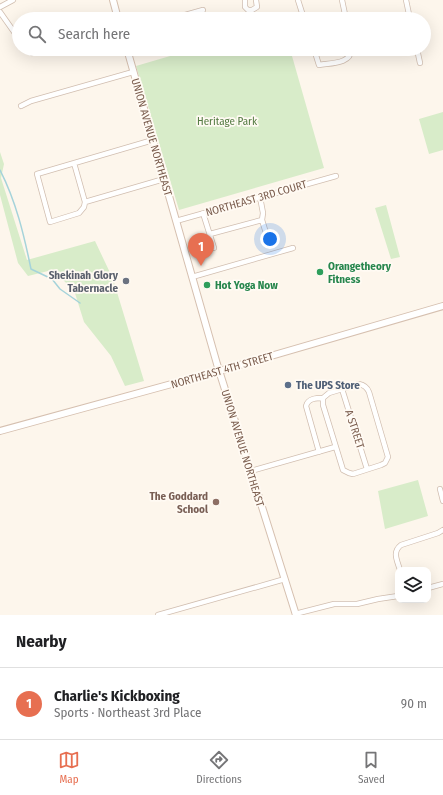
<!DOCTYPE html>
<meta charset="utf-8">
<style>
body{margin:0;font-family:"Fira Sans Condensed",sans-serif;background:#f6f6f6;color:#202124}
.controls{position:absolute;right:12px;bottom:12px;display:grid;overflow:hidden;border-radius:8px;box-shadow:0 4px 16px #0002}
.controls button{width:36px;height:36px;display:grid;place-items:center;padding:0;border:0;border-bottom:1px solid #e0e0e0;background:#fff;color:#202124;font:20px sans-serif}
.you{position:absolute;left:270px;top:239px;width:14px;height:14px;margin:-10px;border:3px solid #fff;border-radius:50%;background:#1a73e8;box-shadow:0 0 0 6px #1a73e833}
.badge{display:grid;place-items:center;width:26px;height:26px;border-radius:50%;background:#e76f51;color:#fff;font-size:13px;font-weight:700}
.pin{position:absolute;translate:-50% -33px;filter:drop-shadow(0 1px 2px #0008)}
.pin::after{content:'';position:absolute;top:21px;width:14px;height:12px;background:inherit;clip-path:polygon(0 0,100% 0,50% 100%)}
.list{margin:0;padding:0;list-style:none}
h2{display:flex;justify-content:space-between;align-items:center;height:52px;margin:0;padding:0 16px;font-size:17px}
h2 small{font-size:13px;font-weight:400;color:#757577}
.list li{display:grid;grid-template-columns:26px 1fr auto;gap:12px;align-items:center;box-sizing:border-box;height:72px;padding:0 16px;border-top:1px solid #e0e0e0}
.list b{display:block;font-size:15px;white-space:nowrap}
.list p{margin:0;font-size:13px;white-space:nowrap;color:#757577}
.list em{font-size:13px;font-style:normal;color:#757577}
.icon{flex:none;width:22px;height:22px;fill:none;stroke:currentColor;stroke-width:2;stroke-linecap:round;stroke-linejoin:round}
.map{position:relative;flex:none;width:443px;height:615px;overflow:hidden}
.search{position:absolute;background:#fff;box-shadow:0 4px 16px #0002;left:12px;right:12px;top:12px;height:44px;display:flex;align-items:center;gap:10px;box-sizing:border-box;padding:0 14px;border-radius:22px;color:#757577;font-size:15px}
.sheet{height:124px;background:#fff}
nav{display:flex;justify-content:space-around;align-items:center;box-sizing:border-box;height:56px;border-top:1px solid #e0e0e0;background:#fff;font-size:11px;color:#757577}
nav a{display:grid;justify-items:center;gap:2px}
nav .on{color:#e76f51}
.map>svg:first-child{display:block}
</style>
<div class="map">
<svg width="443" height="615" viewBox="0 0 443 615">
<rect width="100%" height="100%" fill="#fdf6ec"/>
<path fill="#d8ecc9" d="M194,49H290L324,168L179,210L136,66Z
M443,112V150L429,154L419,119Z
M0,152L4,164L1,178L27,260L95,241L113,279L144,381L125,386L111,356L84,322L74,290L52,270L28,276L18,263L0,195Z
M386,205L400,257L391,259L375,208Z
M418,480L428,516L385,529L378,491Z"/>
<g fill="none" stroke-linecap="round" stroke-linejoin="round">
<path stroke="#a5d3da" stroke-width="1.5" d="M0,170C16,201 24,235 31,269L52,279L60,289L80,303"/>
<g stroke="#d1beb0" stroke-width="6">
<path id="street" d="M245,0V7L248,10H252L257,7L256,0
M298,0L304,19
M342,0L346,19
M406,0L410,19
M0,7L13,0
M0,12L19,39
M171,19L203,10
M28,49L32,53
M314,49L319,65C330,63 352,64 351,49
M417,49L420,63
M21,106L31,101L133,72
M153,140L37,174L50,222L79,213L84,207L85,202L164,179
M74,163L85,202
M260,197L263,213L262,220L266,233
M203,213L214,248
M176,221L336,176
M210,234L262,220
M192,277L293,248
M342,389L367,469
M319,452L306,406C308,398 317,398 323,398L329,393L359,384C364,385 367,387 369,392L388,457L385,463L381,465L353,474L349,473L343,470L323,405V398
M251,471L335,447
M440,489L443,501
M400,570C397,560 392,552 401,545L438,533L443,530
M428,588L443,584
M295,614L334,604H357L378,599L398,596
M158,615L285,579"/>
</g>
<g stroke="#d6c0b0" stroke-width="8">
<path id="secondary" d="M113,0L118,19
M127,49L217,364L296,615
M0,431L219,371L443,306"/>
</g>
<use href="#street" stroke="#fff" stroke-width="4.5"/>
<use href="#secondary" stroke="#fff" stroke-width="6"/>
</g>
<g fill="#2e9e5b" stroke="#fffaf3" stroke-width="1.5">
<circle cx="320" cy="272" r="4"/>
<circle cx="207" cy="285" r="4"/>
</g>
<circle fill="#6b7280" stroke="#fffaf3" stroke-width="1.5" cx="126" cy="281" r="4"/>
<circle fill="#5c6f8a" stroke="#fffaf3" stroke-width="1.5" cx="288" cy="385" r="4"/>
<circle fill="#8d6e63" stroke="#fffaf3" stroke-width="1.5" cx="216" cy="502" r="4"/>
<g text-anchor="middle" stroke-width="3.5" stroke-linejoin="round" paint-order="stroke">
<g font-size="11" fill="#537a41" stroke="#fffaf3">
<text x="227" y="125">Heritage Park</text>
</g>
<g font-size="11" fill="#7a5c4d" stroke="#fffaf3">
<text transform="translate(152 137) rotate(74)" y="4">UNION AVENUE NORTHEAST</text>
<text transform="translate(256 198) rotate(-16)" y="4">NORTHEAST 3RD COURT</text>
<text transform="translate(222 370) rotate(-16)" y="4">NORTHEAST 4TH STREET</text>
<text transform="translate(355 429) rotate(72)" y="4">A STREET</text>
<text transform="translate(243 448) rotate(73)" y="4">UNION AVENUE NORTHEAST</text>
</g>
<g font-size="11" font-weight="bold" fill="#27864d" stroke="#fffaf3" text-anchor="start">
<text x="328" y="270">Orangetheory<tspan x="328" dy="13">Fitness</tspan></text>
<text x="215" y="289">Hot Yoga Now</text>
</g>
<g font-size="11" font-weight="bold" fill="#5b616d" stroke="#fffaf3" text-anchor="end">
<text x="118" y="279">Shekinah Glory<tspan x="118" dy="13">Tabernacle</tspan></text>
</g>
<g font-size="11" font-weight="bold" fill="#4e5e75" stroke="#fffaf3" text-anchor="start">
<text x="296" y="389">The UPS Store</text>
</g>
<g font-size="11" font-weight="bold" fill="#785e54" stroke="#fffaf3" text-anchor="end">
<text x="208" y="500">The Goddard<tspan x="208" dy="13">School</tspan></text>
</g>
</g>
</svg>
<div class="controls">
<button><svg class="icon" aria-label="layers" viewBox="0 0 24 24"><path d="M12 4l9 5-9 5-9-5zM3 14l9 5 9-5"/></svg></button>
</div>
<div class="you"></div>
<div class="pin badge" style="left:201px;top:266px">1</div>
<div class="search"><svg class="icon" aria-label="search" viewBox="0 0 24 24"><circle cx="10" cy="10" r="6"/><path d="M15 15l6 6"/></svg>Search here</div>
</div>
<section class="sheet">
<h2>Nearby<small></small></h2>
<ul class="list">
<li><span class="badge">1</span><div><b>Charlie's Kickboxing</b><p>Sports · Northeast 3rd Place</p></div><em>90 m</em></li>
</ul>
</section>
<nav>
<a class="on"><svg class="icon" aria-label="map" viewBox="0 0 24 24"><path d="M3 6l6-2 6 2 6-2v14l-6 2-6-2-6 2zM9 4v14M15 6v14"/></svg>Map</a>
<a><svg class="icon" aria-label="directions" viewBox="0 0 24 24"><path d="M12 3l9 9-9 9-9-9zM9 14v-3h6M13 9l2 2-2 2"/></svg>Directions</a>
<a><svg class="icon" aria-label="saved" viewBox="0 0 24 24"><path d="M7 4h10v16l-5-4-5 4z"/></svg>Saved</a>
</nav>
